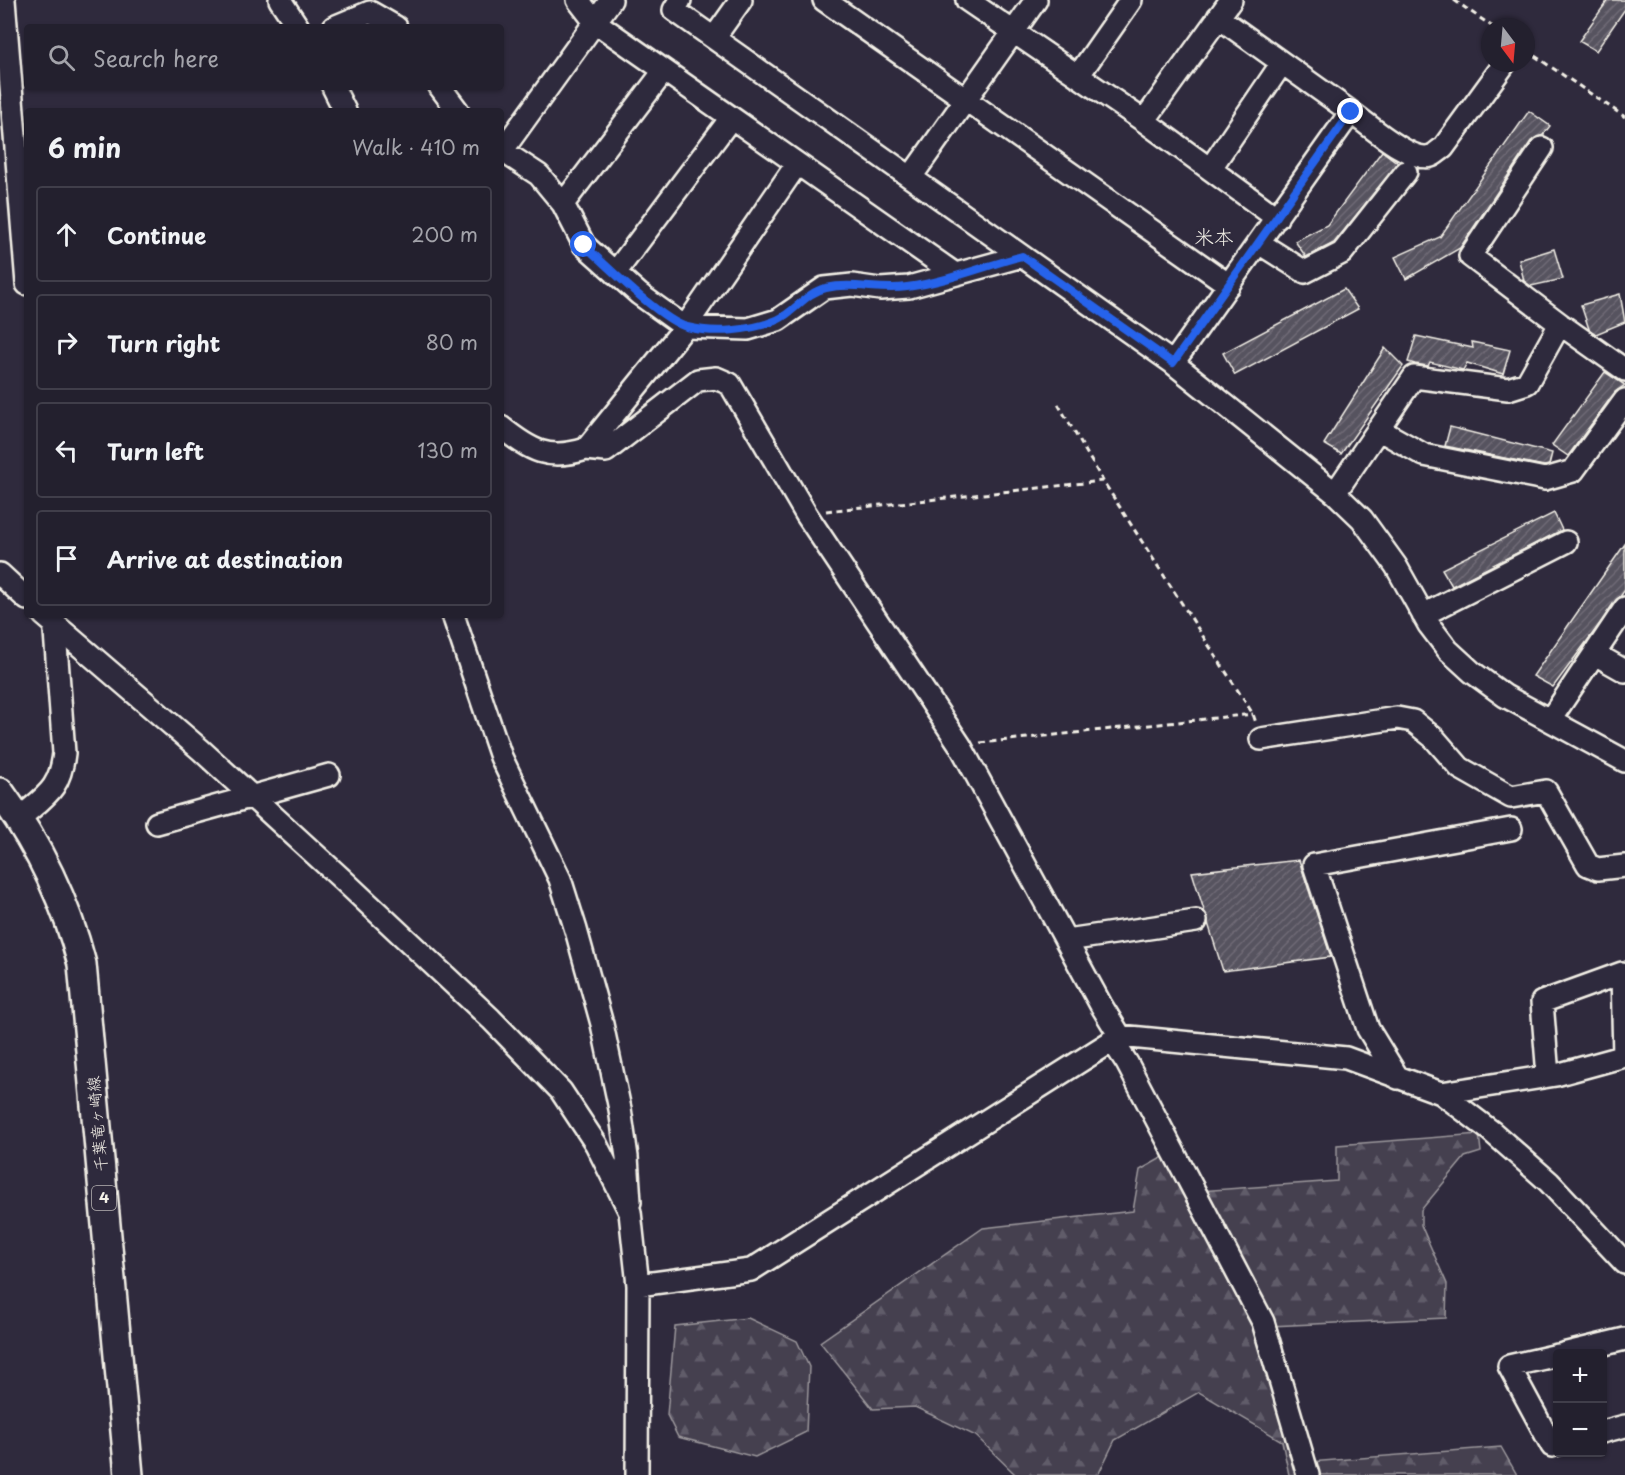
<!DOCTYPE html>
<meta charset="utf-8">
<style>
body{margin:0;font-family:"Playpen Sans","Klee One",sans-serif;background:#2b2836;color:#f1f3f6}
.controls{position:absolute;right:18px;bottom:18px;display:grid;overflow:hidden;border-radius:6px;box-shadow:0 2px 4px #0004}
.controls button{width:54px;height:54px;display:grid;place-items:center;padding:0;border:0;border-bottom:2px solid #403e4a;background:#23202e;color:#f1f3f6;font:30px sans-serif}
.compass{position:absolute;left:1481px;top:18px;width:54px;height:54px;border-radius:50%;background:#23202e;box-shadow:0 2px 4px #0004;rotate:164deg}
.stop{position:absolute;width:18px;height:18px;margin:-14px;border:4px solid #2563eb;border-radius:50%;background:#fff}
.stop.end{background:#2563eb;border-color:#fff;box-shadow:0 2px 6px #0008}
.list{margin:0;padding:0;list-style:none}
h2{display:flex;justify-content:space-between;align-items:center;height:78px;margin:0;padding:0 24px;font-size:26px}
h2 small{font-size:20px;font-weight:400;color:#a3a3aa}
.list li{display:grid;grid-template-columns:39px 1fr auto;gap:18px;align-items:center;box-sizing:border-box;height:96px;margin:0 12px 12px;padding:0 12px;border:2px solid #403e4a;border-radius:6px}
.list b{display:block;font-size:22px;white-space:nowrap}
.list em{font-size:20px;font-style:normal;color:#a3a3aa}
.icon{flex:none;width:33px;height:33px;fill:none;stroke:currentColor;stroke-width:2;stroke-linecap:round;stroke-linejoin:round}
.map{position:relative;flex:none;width:1625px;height:1475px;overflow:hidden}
.search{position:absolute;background:#23202e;box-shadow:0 2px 4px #0004;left:24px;top:24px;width:480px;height:66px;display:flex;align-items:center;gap:15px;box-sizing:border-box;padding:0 21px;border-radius:6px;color:#a3a3aa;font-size:22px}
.panel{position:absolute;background:#23202e;box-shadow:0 2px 4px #0004;left:24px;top:108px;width:480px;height:510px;border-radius:6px}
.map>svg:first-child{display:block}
</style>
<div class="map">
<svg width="1625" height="1475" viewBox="0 0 1625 1475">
<defs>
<pattern id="forest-firs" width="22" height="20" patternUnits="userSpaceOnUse" patternTransform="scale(1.5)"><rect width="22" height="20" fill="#454050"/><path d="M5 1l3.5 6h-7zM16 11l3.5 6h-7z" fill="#605c69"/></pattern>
<pattern id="building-hatch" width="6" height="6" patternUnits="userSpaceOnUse" patternTransform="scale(1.5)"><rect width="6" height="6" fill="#56525f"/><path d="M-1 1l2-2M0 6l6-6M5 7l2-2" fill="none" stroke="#6f6b76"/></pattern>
</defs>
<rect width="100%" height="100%" fill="#2f2a3d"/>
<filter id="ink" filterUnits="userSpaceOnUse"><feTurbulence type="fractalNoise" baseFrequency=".0167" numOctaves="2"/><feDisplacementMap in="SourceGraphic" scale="12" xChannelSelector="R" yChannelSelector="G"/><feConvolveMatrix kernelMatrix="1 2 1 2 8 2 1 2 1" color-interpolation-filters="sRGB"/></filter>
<g filter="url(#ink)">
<path fill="url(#forest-firs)" stroke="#9c989c" stroke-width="1.5" d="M1479,1134L1481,1152L1465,1157L1421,1210V1225L1447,1284L1446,1318L1270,1326L1310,1462L1501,1447L1517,1475H1289L1282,1441L1199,1392L1115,1440L1098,1475H1016L976,1436L915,1407L873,1409L820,1342L983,1228L1133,1211L1140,1170L1165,1156L1199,1191L1337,1181V1145Z
M748,1318L797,1341L809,1367L806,1432L755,1457L678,1437L667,1415L675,1326Z"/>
<path fill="url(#building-hatch)" stroke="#f4f1e8" stroke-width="1.5" d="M1608,0H1625V9L1596,51L1579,41Z
M1529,111L1550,126L1543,135L1531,141L1460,248L1406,279L1395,257L1440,237Z
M1382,151L1398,163L1334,243L1306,257L1295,241L1327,225Z
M1554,249L1563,279L1531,286L1524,281L1519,260Z
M1344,289L1358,309L1235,375L1223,353Z
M1620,294L1625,322L1596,334L1589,329L1581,305Z
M1416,336L1473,348L1472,342L1510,350L1503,374L1467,363L1463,370L1430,362L1428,366L1415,364L1408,362Z
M1385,348L1403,366L1341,454L1324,444Z
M1605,372L1625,385L1615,392L1568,456L1552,445Z
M1450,427L1552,453L1549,465L1544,466L1445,446Z
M1554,513L1562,530L1452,586L1442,569Z
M1625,544V590L1553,687L1533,676Z
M1299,860L1331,957L1223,971L1192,872Z"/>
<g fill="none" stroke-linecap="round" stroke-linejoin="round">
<g stroke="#f4f1e8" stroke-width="26">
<path id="minor" d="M4,0L27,284
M280,0L298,27
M578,0L595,22L955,274
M680,0L674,10L1173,363L1335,493L1362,519L1396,566L1429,625L1448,650L1472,672L1505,696L1625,761
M824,0L1229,285
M967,0L1144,121L1277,218
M1218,17L1351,112
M334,27L370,12L396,27
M714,38L741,0
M1078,76L1131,0
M333,87L345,111
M440,87L458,111
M1144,121L1231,0
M1542,148L1470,256L1560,324
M501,150L539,175L563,204L584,245L639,294L685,327L748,329L778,320L824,288L852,285L880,289L909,287L1022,256
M502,151L611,0
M1210,169L1282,63
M911,177L1036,0
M563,204L664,71
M1259,243L1305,272L1342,253L1406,172
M615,273L731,118
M1173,363L1351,112C1368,124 1411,163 1431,156C1435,155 1439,150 1443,148L1505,63
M501,427C531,451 548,461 586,449L685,327L797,164
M1378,429L1424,455L1545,479L1573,471L1625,400
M586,449L606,451L698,380L716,378L730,384L806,514L960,745L1101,1005L1120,1036
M1335,493L1414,377L1508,389L1527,383L1560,324L1625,370
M0,574L27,599
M44,615L201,750L342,879L491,1019L561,1091L596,1144L630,1212L638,1285L637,1475
M453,615L501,757L560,879L576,930L602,1024L620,1109L627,1157L630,1202
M1423,615L1566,542
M1595,654L1625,671
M1550,720L1625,608
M1261,739L1397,718L1413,721L1434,738L1460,768L1511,797L1546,791L1588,865L1598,869L1625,866
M19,819C46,795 60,790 64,753L54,618
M157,823L329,775
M1067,940L1196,921
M1112,1040L1127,1063L1263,1322L1308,1475
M1548,1076L1542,1002L1622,973L1624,1056
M1398,1078L1368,1029L1314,865L1511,829
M1441,1093L1556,1075L1625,1056
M638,1285L751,1270L1120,1036L1346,1058L1441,1093L1491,1131L1549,1182L1625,1263
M1563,1354L1625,1339
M1558,1355L1509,1366L1552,1446L1558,1444
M1602,1432L1625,1426"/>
</g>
<g stroke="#f4f1e8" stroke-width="32">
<path id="major" d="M0,792C38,844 66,902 82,964L129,1475"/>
</g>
<path stroke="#f4f1e8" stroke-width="3" stroke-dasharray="6 4.5" stroke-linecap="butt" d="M1454,0L1493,27
M1526,50L1625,117
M1058,404L1103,481L1253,714L1256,723
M826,511L1103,481
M980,743L1253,714"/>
<use href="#minor" stroke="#2f2a3d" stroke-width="21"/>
<use href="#major" stroke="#2f2a3d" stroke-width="27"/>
</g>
</g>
<g fill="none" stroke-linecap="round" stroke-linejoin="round" filter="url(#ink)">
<path stroke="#2563eb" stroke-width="8" d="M584,245C605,264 662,321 687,327C714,334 751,331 777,320C794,313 806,292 826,288C853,282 880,291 907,287C946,282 985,266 1022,256L1173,363L1351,112"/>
</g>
<g text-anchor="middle" stroke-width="4.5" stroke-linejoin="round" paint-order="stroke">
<rect fill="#2f2a3d" stroke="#b9b5b5" stroke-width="1.5" x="92" y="1186" width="24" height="24" rx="4.5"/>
<g font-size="15" font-weight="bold" fill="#f4f1e8">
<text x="104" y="1203">4</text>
</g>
<g font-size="16" fill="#f4f1e8" stroke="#2f2a3d">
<text transform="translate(97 1124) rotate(-95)" y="6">千葉竜ヶ崎線</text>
</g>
<g font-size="20" fill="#f4f1e8" stroke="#2f2a3d">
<text x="1214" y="244">米本</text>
</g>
</g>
</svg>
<div class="controls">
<button>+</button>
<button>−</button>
</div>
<svg class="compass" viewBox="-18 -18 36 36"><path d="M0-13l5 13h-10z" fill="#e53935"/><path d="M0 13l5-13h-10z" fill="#a3a3aa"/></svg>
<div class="stop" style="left:584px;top:245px"></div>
<div class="stop end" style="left:1351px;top:112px"></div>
<div class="search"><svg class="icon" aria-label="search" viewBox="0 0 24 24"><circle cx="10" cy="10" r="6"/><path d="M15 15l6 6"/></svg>Search here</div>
<section class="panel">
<h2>6 min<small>Walk · 410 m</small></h2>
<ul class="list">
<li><svg class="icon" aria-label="ahead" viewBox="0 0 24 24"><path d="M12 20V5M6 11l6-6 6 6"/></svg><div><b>Continue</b></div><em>200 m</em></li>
<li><svg class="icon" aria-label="right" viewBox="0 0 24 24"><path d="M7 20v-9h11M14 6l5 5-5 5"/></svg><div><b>Turn right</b></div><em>80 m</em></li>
<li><svg class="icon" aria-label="left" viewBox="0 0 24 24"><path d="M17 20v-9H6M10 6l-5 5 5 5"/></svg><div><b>Turn left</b></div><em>130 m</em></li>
<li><svg class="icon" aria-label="arrive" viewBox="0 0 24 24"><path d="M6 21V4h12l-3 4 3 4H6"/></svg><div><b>Arrive at destination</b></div></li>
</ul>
</section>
</div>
